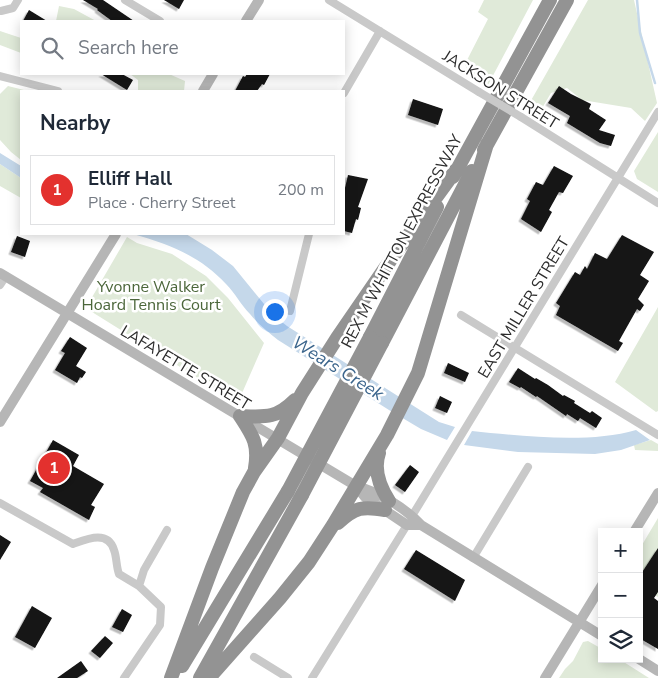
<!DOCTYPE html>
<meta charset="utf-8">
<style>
body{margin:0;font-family:"Nunito Sans",sans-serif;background:#f6f6f7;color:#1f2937}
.controls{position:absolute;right:15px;bottom:15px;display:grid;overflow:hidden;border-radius:0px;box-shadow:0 2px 12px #0003}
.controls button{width:45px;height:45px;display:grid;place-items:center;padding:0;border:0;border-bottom:1px solid #e0e1e3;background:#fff;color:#1f2937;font:25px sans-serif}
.you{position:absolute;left:274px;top:311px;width:18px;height:18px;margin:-12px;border:4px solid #fff;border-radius:50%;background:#1a73e8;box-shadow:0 0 0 8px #1a73e833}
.badge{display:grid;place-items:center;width:32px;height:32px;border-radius:50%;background:#e3312e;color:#fff;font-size:16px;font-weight:700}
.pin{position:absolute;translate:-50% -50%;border:2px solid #fff;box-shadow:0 1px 5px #0006}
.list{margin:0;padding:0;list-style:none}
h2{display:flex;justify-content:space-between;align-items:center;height:65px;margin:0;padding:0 20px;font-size:21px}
h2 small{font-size:16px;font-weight:400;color:#747a83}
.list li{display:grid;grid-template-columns:32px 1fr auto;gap:15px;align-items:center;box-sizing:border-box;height:70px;margin:0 10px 10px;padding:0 10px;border:1px solid #e0e1e3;border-radius:0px}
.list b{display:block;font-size:19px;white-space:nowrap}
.list p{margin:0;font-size:16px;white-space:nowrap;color:#747a83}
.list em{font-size:16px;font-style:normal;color:#747a83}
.icon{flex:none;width:28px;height:28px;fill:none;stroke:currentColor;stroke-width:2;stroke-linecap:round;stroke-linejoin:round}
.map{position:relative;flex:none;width:658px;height:678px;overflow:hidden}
.search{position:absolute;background:#fff;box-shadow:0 2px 12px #0003;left:20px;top:20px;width:325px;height:55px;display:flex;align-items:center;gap:12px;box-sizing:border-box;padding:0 18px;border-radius:0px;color:#747a83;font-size:19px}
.panel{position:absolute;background:#fff;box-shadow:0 2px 12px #0003;left:20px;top:90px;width:325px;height:145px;border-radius:0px}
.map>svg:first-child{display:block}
</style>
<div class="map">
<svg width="658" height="678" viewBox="0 0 658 678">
<defs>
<filter id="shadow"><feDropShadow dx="-2.5" dy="2.5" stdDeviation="0" flood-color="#0004"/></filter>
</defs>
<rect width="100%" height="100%" fill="#fff"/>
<path fill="#e0ead9" d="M484,0H533L488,85L469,74L465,64L488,19L478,12Z
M588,0H634L657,103L645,121L631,108L582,100L567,88L551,93L541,110L529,104Z
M59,6L74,9L96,21H56Z
M0,31L21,38V53L0,45Z
M130,74H169L185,81L184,91H138V80Z
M8,86L28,91H21V160L11,152L0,140V94Z
M658,132V192L637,179L634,171Z
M0,164L21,178V198L0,186Z
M127,237L137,243L172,254L206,276L228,298L264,343L239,400L209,385L92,312L95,308L91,305L93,301L91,299Z
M658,307V411L656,412L615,382Z
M651,440L658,444V451L635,450L634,445Z
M658,518V597L639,586V550Z
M588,641L602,649V659H619L649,678H559L565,669L573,661L583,642Z"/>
<path fill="#c5d8ea" d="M0,153L21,166V178L0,164Z
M133,234H186L212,250L233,266L273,315L287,326L439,422L455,427L447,440L421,429L389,410L278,340C268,332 258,324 250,314C241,305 235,293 226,284C200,256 169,244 133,234Z
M636,430L650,440L621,450L595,454L518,452L464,445L472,431C521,436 589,444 636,430Z"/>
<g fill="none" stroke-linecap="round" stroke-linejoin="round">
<path stroke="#c5d8ea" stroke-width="2.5" d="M637,0L640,33L655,83"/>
</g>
<path fill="#131313" filter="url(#shadow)" d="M83,0H103L134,21H112L97,10L98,9Z
M164,0H184L179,9Z
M29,10L47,21H23Z
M101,74H122L133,80L127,90Z
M247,74H270L264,85L262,84L257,91H235L243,76L245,77Z
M559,86L571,94L591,104L589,109L606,120L599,130L615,135L611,146L600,143L567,123L570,116L548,103Z
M413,99L443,109L438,125L408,115Z
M554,166L573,176L563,193L559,192L549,210L552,212L541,232L521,219L530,201L527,199L536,182L543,185Z
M348,175L368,179L358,207L361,208L358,220L356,219L352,233L344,231V188H345Z
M622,235L654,252L640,275L649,281L638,299L644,305L640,311L637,309L619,341L623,343L618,351L556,315L560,306L556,303L575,272L580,275L585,266L587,269L595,253L607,259Z
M17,236L30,241L25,257L11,252Z
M70,337L87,348L76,366L86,372L82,378L80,377L77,383L55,370L65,353L61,351Z
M448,363L469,373L465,382L444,373Z
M518,368L535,379L536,378L548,385L563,396L564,395L575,401L574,403L590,413L592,411L602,418L596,428L580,418L578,421L567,414L566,416L537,396L536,397L521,387L520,388L509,382Z
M440,396L452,402L447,413L435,408Z
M53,440L79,455L73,466L104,484L91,505L95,507L89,520L40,492L43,488L30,481Z
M410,465L419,472L405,492L395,485Z
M0,535L11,542L0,560Z
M658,548V592L654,598L658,601V649L639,638V577Z
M416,550L465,580L455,601L404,569Z
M32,606L52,618L35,648L15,637Z
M122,609L132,615L123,632L112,627Z
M105,636L113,643L100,658L91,651Z
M81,661L88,671L77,678H57Z"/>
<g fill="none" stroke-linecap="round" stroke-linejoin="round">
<path stroke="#c9c9c9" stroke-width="8" d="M125,0L160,21
M329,0L479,92
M1,11L13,8L18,0
M0,76L58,91
M344,93L380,31
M521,117L658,203
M0,285L6,276
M290,311L309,234
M461,315L658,435
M0,503L73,544C87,539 108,530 114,550C117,558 116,566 119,574L139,586
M412,516L658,112
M473,558L528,467
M254,657L288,678
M124,678L160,625L161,607L139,586L144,570L167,530
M312,678L407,525"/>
<path stroke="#b6b6b6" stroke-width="10" d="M246,21L259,0
M203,91L213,74
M0,273L356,486C379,492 404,507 421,525L602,636
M0,422L116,234
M356,486L365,497L407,525H421
M634,532L658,493
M639,659L658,671
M545,678L602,585"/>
<path stroke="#939393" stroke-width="14" d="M484,150L567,0
M453,177L550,0
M370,337L437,207
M382,343L472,171
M240,416C265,417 276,419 295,400
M240,416C253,436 259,444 255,468
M379,453C373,470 380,487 389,501
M338,523C355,507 363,506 385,510
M182,666L288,491
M171,678L212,568L243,492L254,472L278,438L302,393L337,338L394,255L456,170
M200,678L302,495
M209,678L280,598L309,562L333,525L387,435L418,373L487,144"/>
<path stroke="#c9c9c9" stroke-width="8" d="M479,92L521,117"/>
<path stroke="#939393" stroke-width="14" d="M288,491L370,337
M302,495L382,343"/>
</g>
<g text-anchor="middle" stroke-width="5" stroke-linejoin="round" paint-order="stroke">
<g font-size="16" fill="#2c2c2c" stroke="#fff">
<text transform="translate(501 89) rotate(32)" y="6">JACKSON STREET</text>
<text transform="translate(401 241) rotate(-62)" y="6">REX M WHITTON EXPRESSWAY</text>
<text transform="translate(523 307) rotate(-59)" y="6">EAST MILLER STREET</text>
<text transform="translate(186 367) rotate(31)" y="6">LAFAYETTE STREET</text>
</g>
<g font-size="16" fill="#4b663a" stroke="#fff">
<text x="151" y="292">Yvonne Walker<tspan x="151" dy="18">Hoard Tennis Court</tspan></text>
</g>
<g font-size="18" font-style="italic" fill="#3b658c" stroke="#fff">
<text transform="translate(338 368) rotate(32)" y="6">Wears Creek</text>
</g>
</g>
</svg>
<div class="controls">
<button>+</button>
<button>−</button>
<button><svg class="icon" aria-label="layers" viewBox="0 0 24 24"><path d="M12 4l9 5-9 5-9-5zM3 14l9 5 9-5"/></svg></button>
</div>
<div class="you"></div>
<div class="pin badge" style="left:54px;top:468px">1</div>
<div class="search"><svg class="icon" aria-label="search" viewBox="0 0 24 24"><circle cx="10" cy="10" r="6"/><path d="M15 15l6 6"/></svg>Search here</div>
<section class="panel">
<h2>Nearby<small></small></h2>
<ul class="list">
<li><span class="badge">1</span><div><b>Elliff Hall</b><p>Place · Cherry Street</p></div><em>200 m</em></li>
</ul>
</section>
</div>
